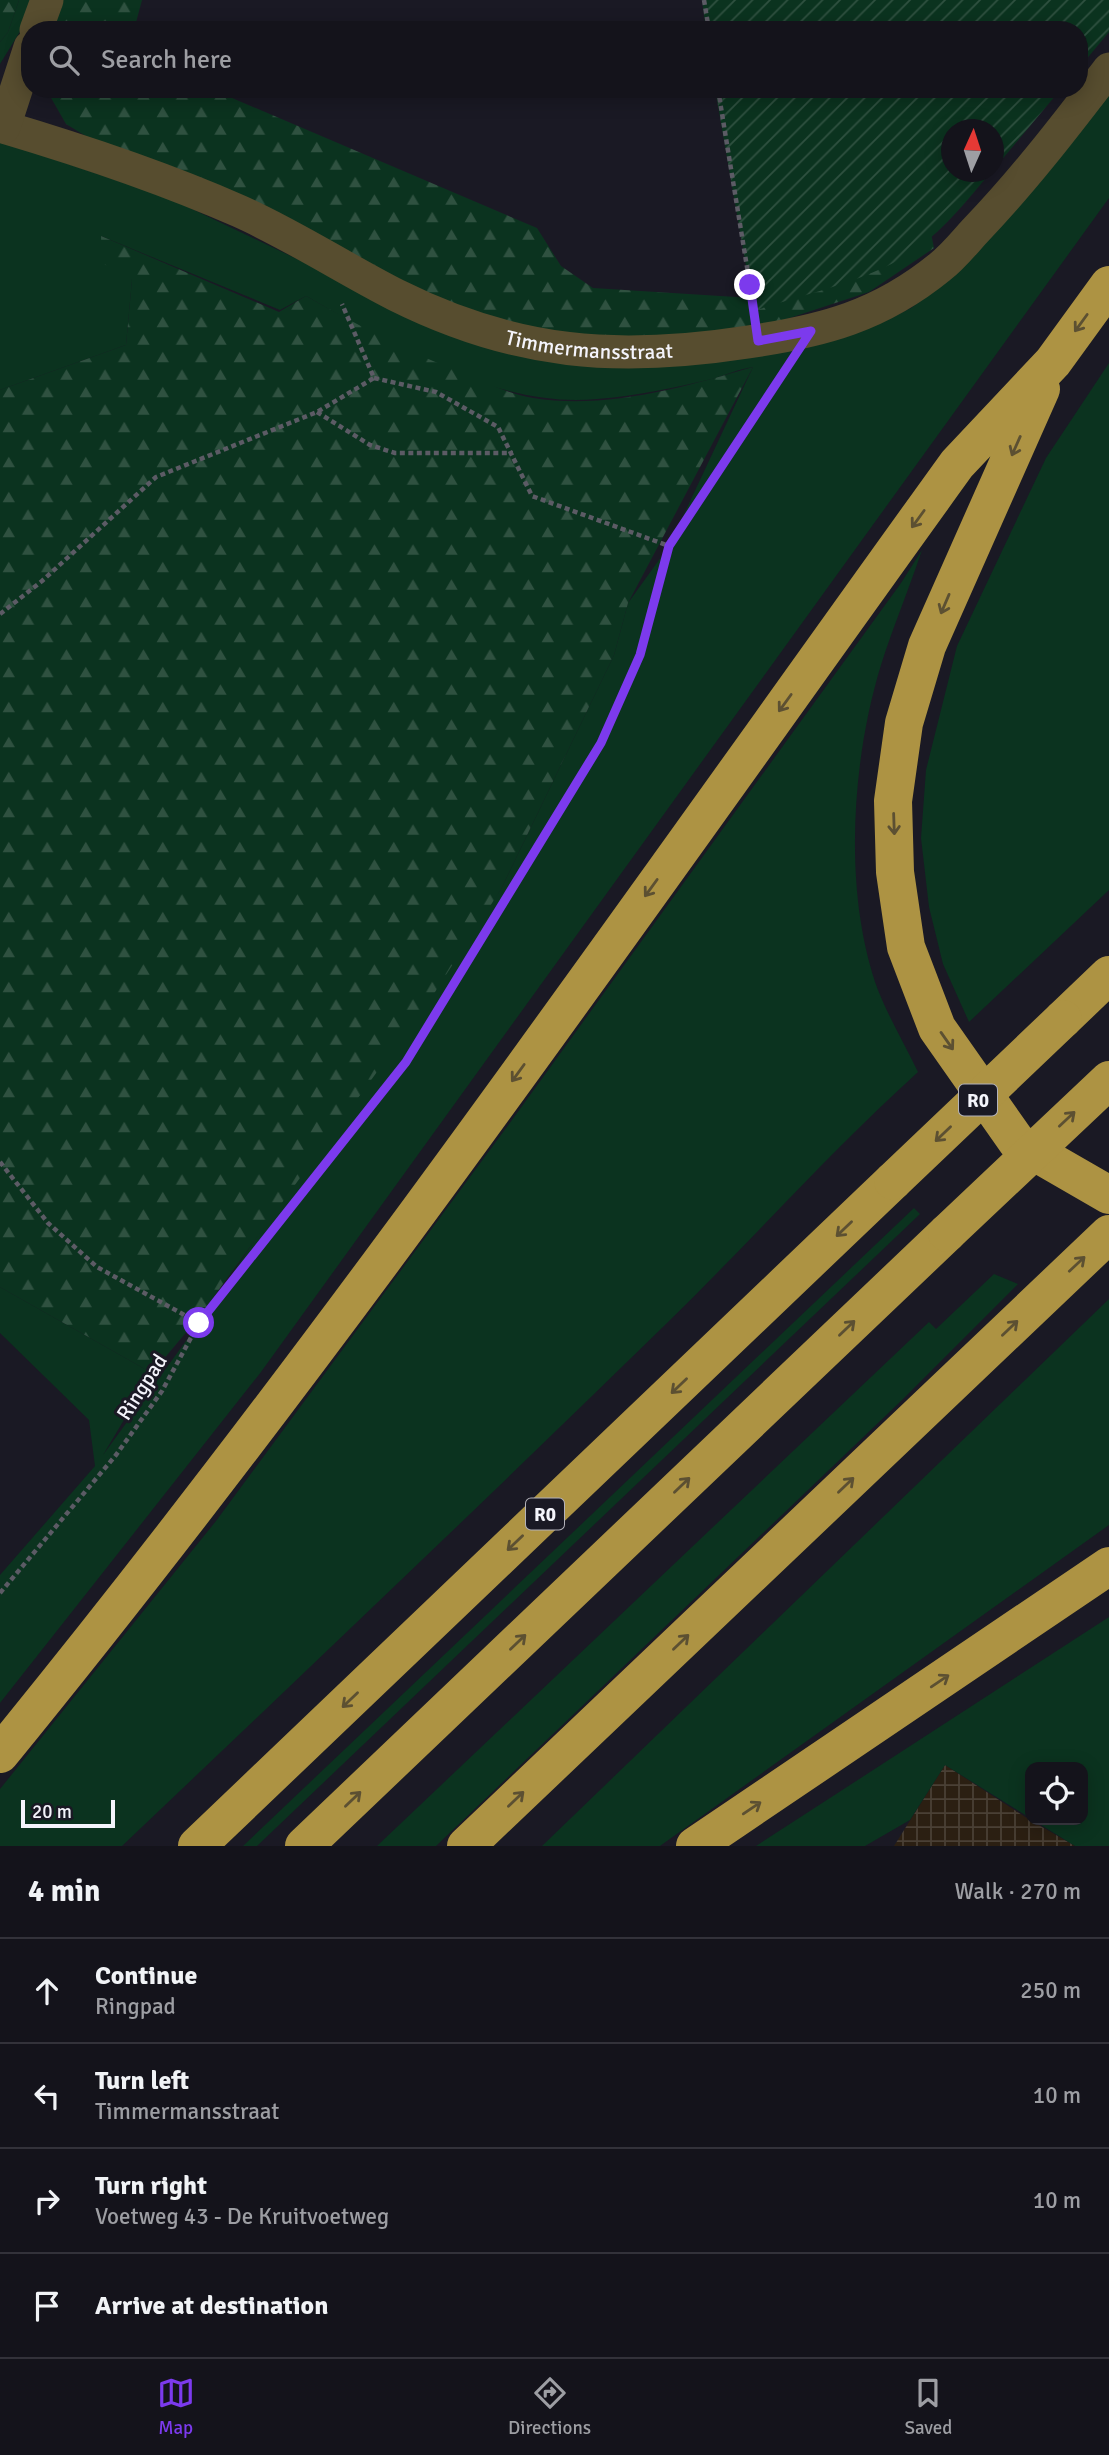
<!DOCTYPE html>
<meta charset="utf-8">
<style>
body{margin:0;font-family:Signika,sans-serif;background:#212028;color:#f1f3f6}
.controls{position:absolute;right:21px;bottom:21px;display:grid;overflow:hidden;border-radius:14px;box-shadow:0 4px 18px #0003}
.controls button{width:63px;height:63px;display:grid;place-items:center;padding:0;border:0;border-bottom:2px solid #33323a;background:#14131b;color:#f1f3f6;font:35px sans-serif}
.compass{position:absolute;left:941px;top:119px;width:63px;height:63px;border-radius:50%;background:#14131b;box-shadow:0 4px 18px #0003;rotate:3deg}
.scale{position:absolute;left:21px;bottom:18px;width:94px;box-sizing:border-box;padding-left:7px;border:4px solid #f4f4fb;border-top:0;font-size:19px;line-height:24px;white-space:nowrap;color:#f4f4fb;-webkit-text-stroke:5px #1a1924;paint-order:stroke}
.stop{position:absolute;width:21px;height:21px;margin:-16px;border:5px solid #7c3aed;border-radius:50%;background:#fff}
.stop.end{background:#7c3aed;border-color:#fff;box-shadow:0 2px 7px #0008}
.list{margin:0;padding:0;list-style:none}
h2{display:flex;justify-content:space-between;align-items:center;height:91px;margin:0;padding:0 28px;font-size:30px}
h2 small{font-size:23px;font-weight:400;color:#9d9ea3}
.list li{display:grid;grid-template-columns:46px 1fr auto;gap:21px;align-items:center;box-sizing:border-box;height:105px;padding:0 28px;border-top:2px solid #33323a}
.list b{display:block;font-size:26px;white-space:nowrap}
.list p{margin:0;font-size:23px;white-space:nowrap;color:#9d9ea3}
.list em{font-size:23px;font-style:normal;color:#9d9ea3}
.icon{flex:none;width:38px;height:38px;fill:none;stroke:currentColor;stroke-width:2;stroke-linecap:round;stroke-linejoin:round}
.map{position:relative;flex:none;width:1109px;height:1846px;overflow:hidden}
.search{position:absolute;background:#14131b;box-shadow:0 4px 18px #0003;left:21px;right:21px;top:21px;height:77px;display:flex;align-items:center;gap:18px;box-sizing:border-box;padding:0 24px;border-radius:28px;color:#9d9ea3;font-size:26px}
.sheet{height:511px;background:#14131b}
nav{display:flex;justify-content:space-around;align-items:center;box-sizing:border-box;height:98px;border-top:2px solid #33323a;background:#14131b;font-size:19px;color:#9d9ea3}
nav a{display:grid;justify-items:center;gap:4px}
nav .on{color:#7c3aed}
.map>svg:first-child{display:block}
</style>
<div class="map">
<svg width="1109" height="1846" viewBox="0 0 1109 1846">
<defs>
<pattern id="industrial-grid" width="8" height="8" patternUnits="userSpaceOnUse" patternTransform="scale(1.75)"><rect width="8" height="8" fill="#2b1f12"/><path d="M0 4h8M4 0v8" fill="none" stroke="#4a4035"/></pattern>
<pattern id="forest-firs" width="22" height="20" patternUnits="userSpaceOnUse" patternTransform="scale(1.75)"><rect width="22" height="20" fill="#0b331f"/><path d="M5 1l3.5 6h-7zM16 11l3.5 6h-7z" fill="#2f5140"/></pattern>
<pattern id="garden-furrows" width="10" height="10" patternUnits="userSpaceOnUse" patternTransform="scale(1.75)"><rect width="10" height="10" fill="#0b331f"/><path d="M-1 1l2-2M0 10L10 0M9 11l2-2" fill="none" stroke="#2f5140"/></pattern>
</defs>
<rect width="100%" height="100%" fill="#1a1924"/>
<path fill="url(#industrial-grid)" d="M945,1765L1030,1820L1075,1846H894Z"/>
<path fill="#0b331f" d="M19,0H32L21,30L0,64V42L8,32Z
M1109,92V198L261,1372L0,1703V1575L95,1466L89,1420L0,1333V1287L152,1373L103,1455L199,1323L338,1116L501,889L614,655L628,603L669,546L753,367C739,369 726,375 712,379C674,388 635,396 597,399C497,409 390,344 306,296L280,310L101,236L132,280L126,345L0,390V141L169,198L446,330L885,321L911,308L946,282Z
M1109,363V890L969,1022L943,964L929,907L921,838L926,770L957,646L1046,458Z
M922,550C909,589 893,627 881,665C851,763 843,894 878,990C889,1018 905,1045 918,1072C830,1152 751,1241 666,1324C486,1500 304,1673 122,1846H0V1789L216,1521L512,1120L901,583Z
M914,1208L920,1214L257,1846H243Z
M994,1274L1018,1284L901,1401L436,1846H377L929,1322L936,1329Z
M1109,1299V1525L660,1846H542Z
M1109,1617V1846H1075L1033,1820H1083V1767H1030V1818L945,1765L910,1820L865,1846H756Z"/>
<path fill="url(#forest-firs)" d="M0,0H19L8,32L0,42Z
M61,0H142L134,30H51Z
M46,89H211L537,228L561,266L593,288L752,298L931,233L934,248L869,292L759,328L587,340L475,314L94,141L66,124Z
M101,236L279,312L306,296C360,327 414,354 473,378C492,385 512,395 533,398C605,410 685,387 753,367L628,603L614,655L501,889L435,992L199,1317L152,1373L0,1287V390L126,345L132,280L102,263Z"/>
<path fill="url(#garden-furrows)" d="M702,0H1109V32L1079,68V30H706Z
M715,89H1061L994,169L993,130H951V172H991C968,199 946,228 916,249C874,280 804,294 754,311Z"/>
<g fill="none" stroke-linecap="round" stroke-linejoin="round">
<path stroke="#5c5b65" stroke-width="4.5" stroke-dasharray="5 3.5" stroke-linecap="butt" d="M704,0L709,30
M718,89L754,310
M374,378L436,392L498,427L532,496L669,546
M317,412L370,445L395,453H513
M0,614L42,581L156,477L317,412L374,378L342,304
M0,1162L48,1223L97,1267L199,1323
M0,1593L116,1455L162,1391L199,1323L406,1062L601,743L640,655L669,546L786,368"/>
<g stroke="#574d2f" stroke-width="33">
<path d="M36,30L47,0"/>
<path id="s1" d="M0,126C81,150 162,177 239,211C293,235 343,268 396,295C516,355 618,362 748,342C823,331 880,316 940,267C953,257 964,243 975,231C1024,180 1066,125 1109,69"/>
<path d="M4,127L30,47"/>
</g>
<path stroke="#ad9343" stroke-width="38" d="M1041,389L927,646L904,723L893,801L895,872L906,947L937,1028L1017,1142L1109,1195
M1063,1019L1109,975
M0,1754C339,1339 644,898 957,464L1053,362L1109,285
M197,1846L893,1181
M304,1846L947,1233
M466,1846L1109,1234
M695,1846L1109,1566"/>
<path stroke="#ad9343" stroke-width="38" d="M893,1181L1063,1019
M947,1233L1109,1080"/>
</g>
<defs><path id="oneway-shaft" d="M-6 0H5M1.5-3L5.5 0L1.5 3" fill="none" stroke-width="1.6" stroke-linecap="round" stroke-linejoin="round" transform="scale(1.75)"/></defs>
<g stroke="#5c5032">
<use href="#oneway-shaft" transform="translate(1081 323) rotate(126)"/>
<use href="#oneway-shaft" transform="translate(1016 446) rotate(114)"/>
<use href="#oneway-shaft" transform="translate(918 519) rotate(126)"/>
<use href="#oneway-shaft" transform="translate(945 604) rotate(113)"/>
<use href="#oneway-shaft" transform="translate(785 703) rotate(126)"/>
<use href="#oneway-shaft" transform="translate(894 824) rotate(88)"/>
<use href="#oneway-shaft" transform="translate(651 888) rotate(126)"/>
<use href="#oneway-shaft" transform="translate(947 1041) rotate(55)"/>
<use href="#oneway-shaft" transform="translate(518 1073) rotate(126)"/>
<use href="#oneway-shaft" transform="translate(1067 1119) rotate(-43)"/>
<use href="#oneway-shaft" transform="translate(943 1134) rotate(136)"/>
<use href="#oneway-shaft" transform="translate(844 1229) rotate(136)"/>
<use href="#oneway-shaft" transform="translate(1077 1264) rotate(-43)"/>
<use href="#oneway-shaft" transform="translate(847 1328) rotate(-44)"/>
<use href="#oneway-shaft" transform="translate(1010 1328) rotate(-44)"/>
<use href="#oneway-shaft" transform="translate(679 1386) rotate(136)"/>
<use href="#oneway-shaft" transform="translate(682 1485) rotate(-44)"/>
<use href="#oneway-shaft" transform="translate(846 1485) rotate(-44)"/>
<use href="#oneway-shaft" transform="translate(515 1543) rotate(136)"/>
<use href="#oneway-shaft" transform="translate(518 1642) rotate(-44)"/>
<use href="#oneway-shaft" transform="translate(681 1642) rotate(-44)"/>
<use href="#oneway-shaft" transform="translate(940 1681) rotate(-34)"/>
<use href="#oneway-shaft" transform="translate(350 1700) rotate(136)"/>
<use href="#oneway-shaft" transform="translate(353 1799) rotate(-44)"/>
<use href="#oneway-shaft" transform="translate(516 1799) rotate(-44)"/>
<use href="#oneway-shaft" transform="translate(752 1808) rotate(-34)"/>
</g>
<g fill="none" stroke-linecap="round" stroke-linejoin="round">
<path stroke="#7c3aed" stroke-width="9" d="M199,1323L406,1062L601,743L640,655L669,546L811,331L758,341L750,285"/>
</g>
<g text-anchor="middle" stroke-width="6" stroke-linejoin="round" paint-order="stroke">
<g fill="#1a1924" stroke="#b3b2ba" stroke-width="2">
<rect x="959" y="1084.5" width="38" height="31" rx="5"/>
<rect x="526" y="1498.5" width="38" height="31" rx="5"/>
</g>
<g font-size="19" font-weight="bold" fill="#f4f4fb">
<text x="978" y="1107">R0</text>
<text x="545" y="1521">R0</text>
</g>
<g font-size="21" fill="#f4f4fb" stroke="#1a1924">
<text dy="7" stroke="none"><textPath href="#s1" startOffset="634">Timmermansstraat</textPath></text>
<text transform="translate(142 1387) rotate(-57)" y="7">Ringpad</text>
</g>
</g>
</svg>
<div class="controls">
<button><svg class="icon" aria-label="locate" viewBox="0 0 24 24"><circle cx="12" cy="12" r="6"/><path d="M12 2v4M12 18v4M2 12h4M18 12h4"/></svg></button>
</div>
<svg class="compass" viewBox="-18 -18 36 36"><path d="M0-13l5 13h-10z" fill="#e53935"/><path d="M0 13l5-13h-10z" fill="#9d9ea3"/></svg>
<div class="scale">20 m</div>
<div class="stop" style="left:199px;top:1323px"></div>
<div class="stop end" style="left:750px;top:285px"></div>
<div class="search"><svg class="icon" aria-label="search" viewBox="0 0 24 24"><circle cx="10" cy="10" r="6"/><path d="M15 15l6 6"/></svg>Search here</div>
</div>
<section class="sheet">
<h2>4 min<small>Walk · 270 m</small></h2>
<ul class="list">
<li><svg class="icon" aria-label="ahead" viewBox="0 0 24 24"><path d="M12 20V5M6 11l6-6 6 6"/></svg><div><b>Continue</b><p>Ringpad</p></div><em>250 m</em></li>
<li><svg class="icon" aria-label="left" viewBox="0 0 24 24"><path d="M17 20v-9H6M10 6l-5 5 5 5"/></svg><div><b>Turn left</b><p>Timmermansstraat</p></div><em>10 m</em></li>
<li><svg class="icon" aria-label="right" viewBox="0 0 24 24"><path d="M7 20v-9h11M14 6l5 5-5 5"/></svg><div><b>Turn right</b><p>Voetweg 43 - De Kruitvoetweg</p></div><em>10 m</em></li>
<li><svg class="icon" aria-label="arrive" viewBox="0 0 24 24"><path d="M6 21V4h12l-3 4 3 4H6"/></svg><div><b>Arrive at destination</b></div></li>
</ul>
</section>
<nav>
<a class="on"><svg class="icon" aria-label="map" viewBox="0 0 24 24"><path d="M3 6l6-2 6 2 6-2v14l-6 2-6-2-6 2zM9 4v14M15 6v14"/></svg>Map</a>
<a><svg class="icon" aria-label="directions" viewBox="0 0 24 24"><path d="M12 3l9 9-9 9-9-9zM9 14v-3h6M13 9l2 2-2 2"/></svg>Directions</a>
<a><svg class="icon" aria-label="saved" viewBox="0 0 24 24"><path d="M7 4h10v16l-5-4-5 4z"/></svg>Saved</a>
</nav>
